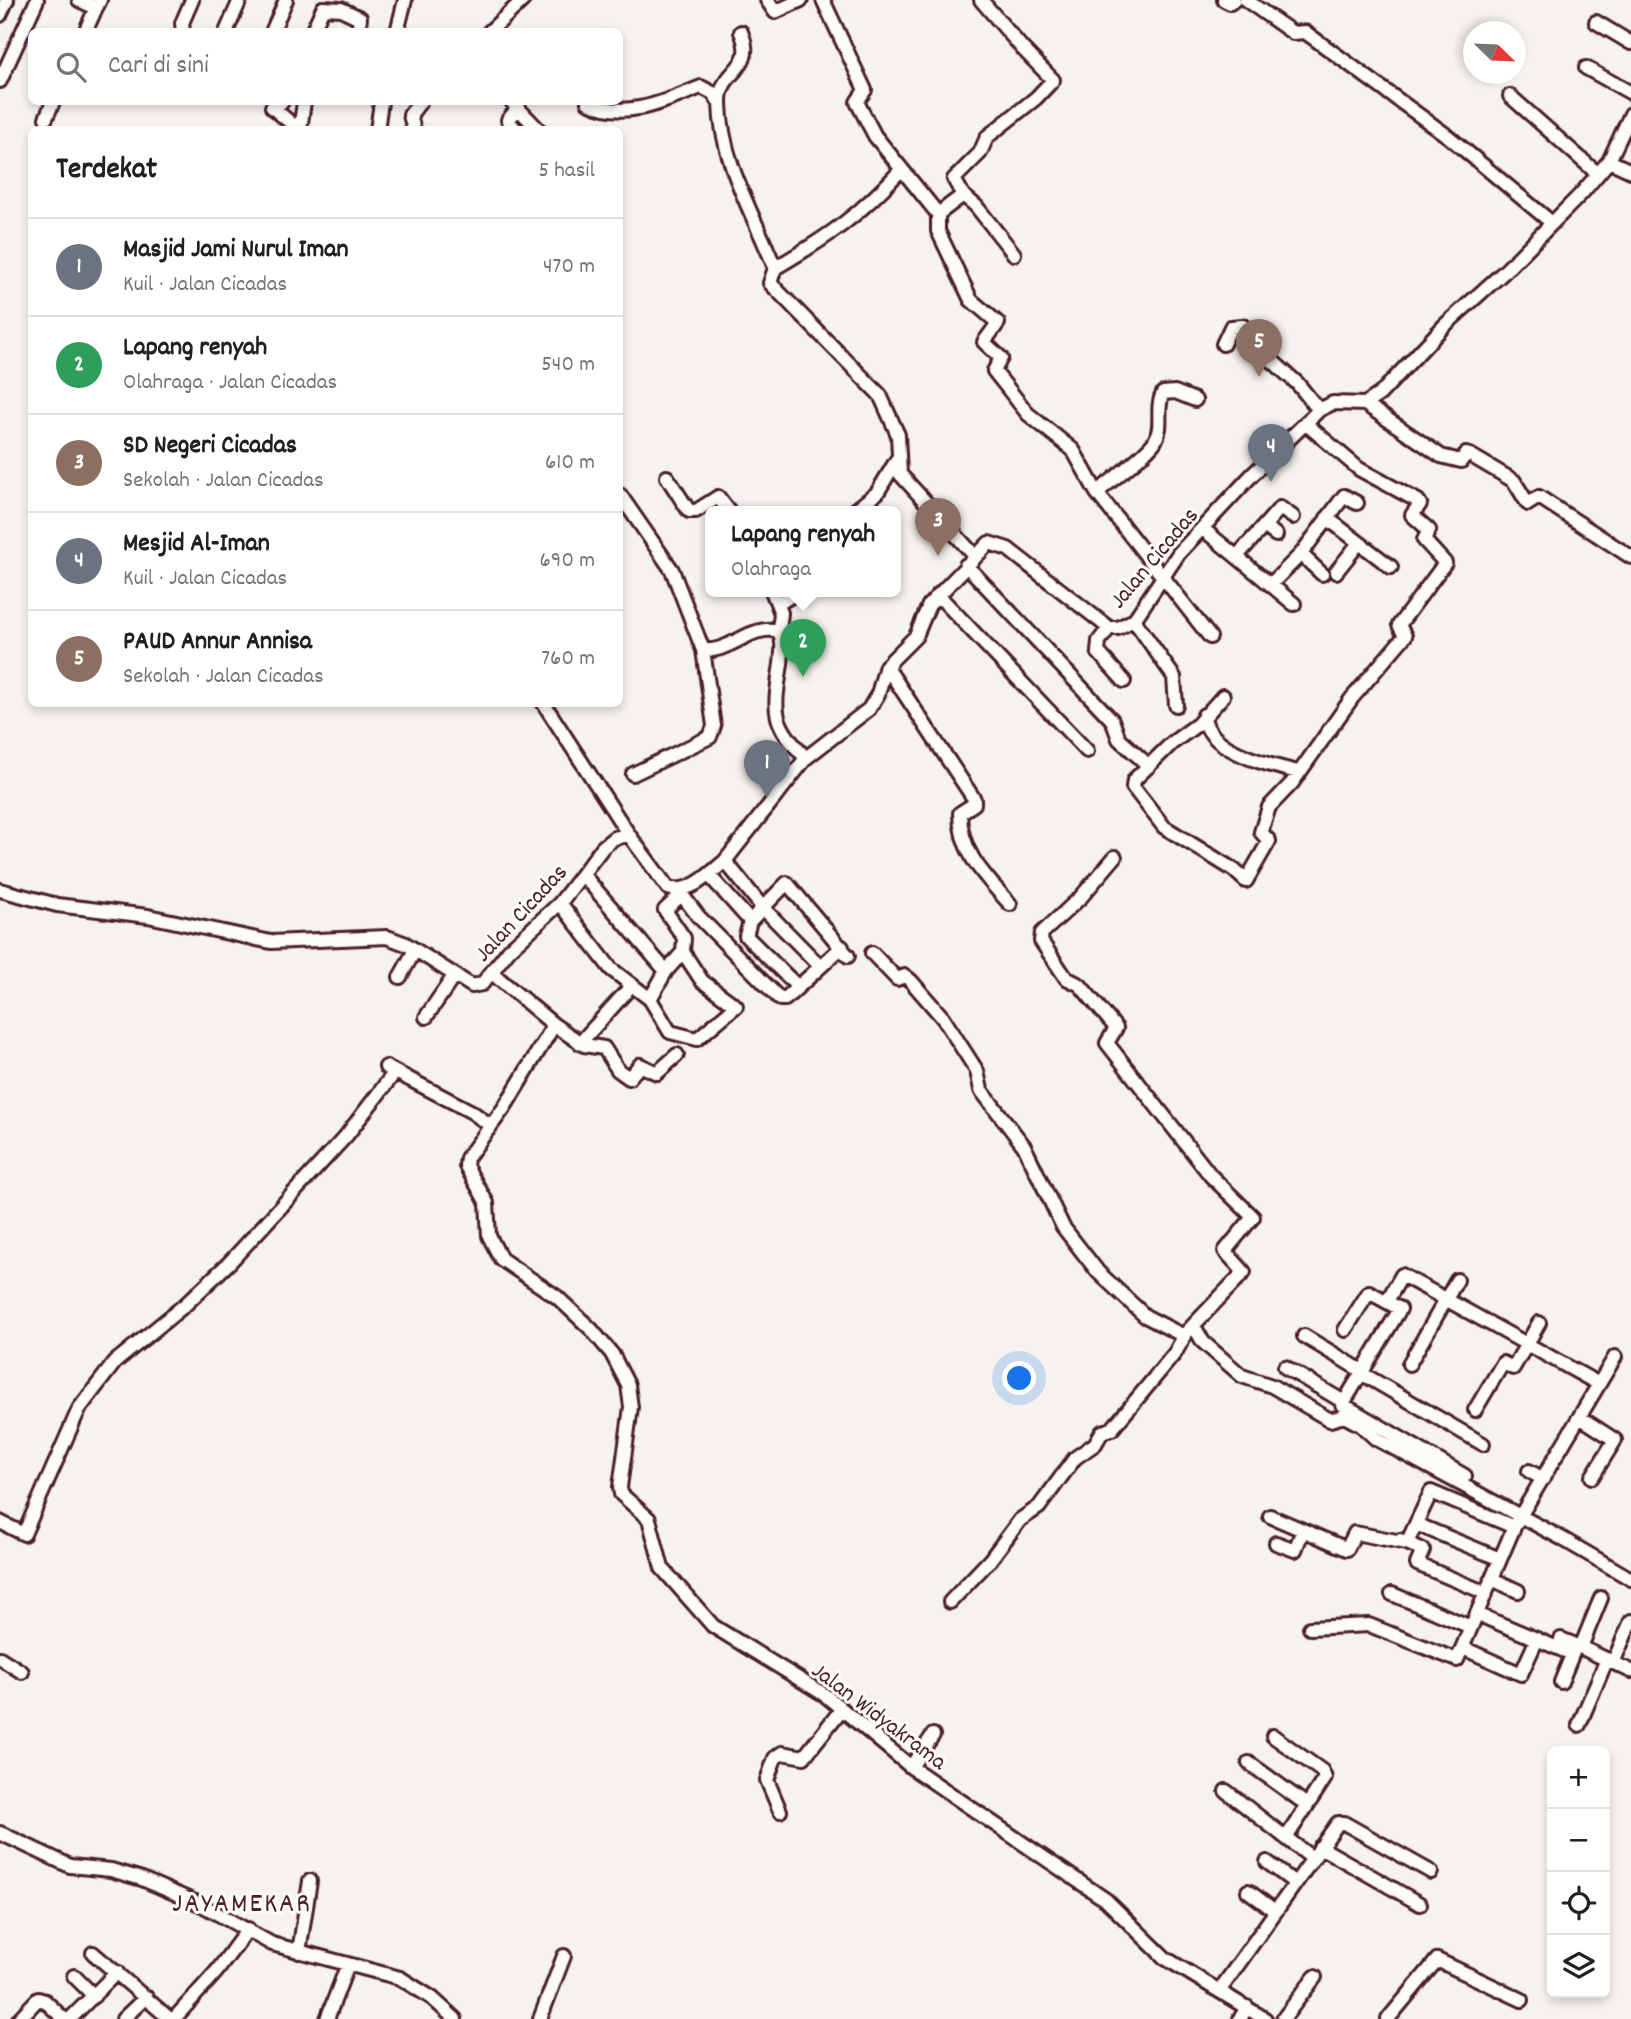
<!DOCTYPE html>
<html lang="id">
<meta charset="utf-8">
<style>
body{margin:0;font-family:Dekko,sans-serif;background:#f6f6f6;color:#202124}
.controls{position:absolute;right:21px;bottom:21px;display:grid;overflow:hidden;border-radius:10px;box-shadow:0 4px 10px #0003}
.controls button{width:63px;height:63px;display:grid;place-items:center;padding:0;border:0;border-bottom:2px solid #e0e0e0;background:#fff;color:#202124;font:35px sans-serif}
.compass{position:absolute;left:1463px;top:21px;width:63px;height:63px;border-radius:50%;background:#fff;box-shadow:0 4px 10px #0003;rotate:113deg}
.you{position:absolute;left:1020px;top:1379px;width:24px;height:24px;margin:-18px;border:5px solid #fff;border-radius:50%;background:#1a73e8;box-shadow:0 0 0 10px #1a73e833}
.badge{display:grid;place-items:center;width:46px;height:46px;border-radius:50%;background:#0b8043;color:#fff;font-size:23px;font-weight:700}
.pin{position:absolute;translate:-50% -58px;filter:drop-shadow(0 2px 4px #0008)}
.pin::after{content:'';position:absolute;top:37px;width:24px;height:21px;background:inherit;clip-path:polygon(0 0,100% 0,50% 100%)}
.popup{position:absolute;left:705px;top:506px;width:196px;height:91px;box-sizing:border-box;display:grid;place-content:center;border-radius:10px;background:#fff;filter:drop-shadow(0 2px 5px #0005);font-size:23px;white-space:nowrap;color:#757577}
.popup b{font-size:26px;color:#202124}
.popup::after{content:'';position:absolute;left:50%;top:100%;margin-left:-14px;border:14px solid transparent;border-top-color:#fff}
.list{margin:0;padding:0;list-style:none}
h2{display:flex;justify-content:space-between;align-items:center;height:91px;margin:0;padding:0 28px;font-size:30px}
h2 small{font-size:23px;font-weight:400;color:#757577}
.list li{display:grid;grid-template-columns:46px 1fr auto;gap:21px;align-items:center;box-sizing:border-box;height:98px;padding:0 28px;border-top:2px solid #e0e0e0}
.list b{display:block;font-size:26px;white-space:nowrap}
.list p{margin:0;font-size:23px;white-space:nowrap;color:#757577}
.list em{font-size:23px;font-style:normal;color:#757577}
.icon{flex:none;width:38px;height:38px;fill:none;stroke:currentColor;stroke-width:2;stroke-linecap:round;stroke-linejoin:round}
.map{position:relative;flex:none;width:1631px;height:2019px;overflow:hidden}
.search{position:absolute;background:#fff;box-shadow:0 4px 10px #0003;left:28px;top:28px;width:595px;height:77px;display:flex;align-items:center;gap:18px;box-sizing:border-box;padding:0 24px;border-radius:10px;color:#757577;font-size:26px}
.panel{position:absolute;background:#fff;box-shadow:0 4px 10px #0003;left:28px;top:126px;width:595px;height:581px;border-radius:10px}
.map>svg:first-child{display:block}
</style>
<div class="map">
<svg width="1631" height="2019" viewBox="0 0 1631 2019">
<rect width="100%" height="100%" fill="#f6f3ef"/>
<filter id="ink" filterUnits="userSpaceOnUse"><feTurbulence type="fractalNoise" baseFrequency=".0143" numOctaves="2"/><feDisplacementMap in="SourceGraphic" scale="14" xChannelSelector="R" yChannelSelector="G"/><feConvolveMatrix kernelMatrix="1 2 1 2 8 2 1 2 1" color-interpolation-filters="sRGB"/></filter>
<g filter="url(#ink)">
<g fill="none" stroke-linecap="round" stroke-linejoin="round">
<g stroke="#4a1f2b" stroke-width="18">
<path id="minor" d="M79,0L96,8L100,0
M767,0L775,12L801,0
M823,0L865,90L857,102L875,136L938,214V231L971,300L998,323L984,342L1001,358L994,371L1028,414L1073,450L1097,493L1210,637
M1224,0L1230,3L1234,0
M1246,0L1293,33L1305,32L1449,137L1552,223
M0,15L7,0
M1596,22L1631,43
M85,32L96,8
M183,32L182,23L192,0
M226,32L240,0
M272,32L286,0
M312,32L323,8L341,9L360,18L358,32
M397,32L405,0
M489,32L523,0
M741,32C758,71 719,68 720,103C721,162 754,215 775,268
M1586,68L1631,93
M0,81L37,0
M1510,96L1598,174
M282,102L272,107L299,130
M512,102L539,130
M588,102C625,121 666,101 701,87L713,93L720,103
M46,118L53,102
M300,130L304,102
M377,130L381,102
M414,130L410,115L420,102
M516,130L508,120L519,107
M1609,161L1631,171
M901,170C859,216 828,237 775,268L770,283L880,395L898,435L900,474L975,556
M963,195L954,179L980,153L987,137L1036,98L1053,80L1023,49L981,0
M938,214L963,195L976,206L1014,254
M1223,344L1231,327L1243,326L1268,357L1297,383L1319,410
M1365,404L1441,456L1461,461L1466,454L1470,455L1514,481L1528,504L1539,497L1631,557
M667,477L689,511H696L718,497L729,511
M1097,493C1111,480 1147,454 1155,441C1164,425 1155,408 1163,393L1175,392L1195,400
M620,495L672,570L703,650C729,654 751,623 779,631C784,642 782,652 781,664C774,710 770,722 806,758
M854,511L877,493L898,458
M1327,518L1391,567
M1264,526L1280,508L1293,517
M1203,529L1294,604
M1301,554L1322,574
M1237,556L1264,526L1276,535
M966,565L1112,720L1119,739L1149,766
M1336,572L1359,543
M1271,584L1301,554L1344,496L1357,503
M772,591L781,613L779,631
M938,595L1087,751
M778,604L799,591
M1134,620L1174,677L1176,705
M1109,628L1099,641L1098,652L1124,681
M886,666L974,799V804L960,813C960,853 985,876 1010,904
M1223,696L1198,724L1172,743L1134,780L1133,787L1164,827L1234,870L1246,881L1269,841L1261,832L1269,807L1292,783L1352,698L1405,636L1399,625L1445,563L1424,540L1429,530L1412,515L1420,504L1418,501L1359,469L1305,423
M544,704L629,835
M1204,715C1205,750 1268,765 1298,772
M633,774L710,737L714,726L703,650
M725,861L763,908L820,966
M583,875L666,971
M709,875L750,921
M0,890L57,905L148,916L271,942L387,937L406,944L472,986L482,984L509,950L560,903L603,847L614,838L629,835L668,888C689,895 710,874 725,861L806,758L869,709L878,694L886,666L916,636L929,605L989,543L1008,549L1109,628H1118L1134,620L1179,553L1251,476L1319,410L1333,403L1365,404L1380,394L1444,326L1505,271L1581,194L1609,161L1631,114
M679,891L698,916L780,999H785L842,947
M560,903L611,969L650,999L670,1032L697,1039L736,1006L702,981L683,952L684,938L665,910L681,895
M872,953L897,979L905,976L911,981L943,1018L977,1071L981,1090L1024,1146L1063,1227L1098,1272L1145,1316L1184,1336
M492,973L554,1025L504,1108L467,1158L466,1166L487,1203L489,1236L501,1259L557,1297L591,1329L612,1354L628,1385L631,1407L620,1487L621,1494L649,1519L662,1568L713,1626L825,1695L911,1767L1106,1900L1165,1958L1265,2019
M400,977L415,950
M798,987L746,936L750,921L787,883L848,956
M650,999L666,971L683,952
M426,1017L454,976
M554,1025L584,1045L604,1048L618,1070L629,1078L640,1065L657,1073L677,1055
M580,1043L626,992
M386,1067L472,1112L491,1126
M1387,1301L1402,1275L1599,1384L1516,1523
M1194,1326L1203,1342L1242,1376L1272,1386L1330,1420L1344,1416L1361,1425L1375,1438L1561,1538L1631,1579
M1304,1336L1362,1371
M1409,1364L1457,1280
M1285,1367L1344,1402L1400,1309L1369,1292L1345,1330
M1361,1373L1483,1444
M1599,1384L1615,1357
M1344,1402L1342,1404L1465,1476
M1475,1410L1503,1363L1513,1368L1539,1323
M1581,1418L1615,1440L1592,1477
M1529,1471L1543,1479
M1270,1516L1347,1549L1355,1533L1407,1543L1431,1492L1514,1527L1457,1660L1369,1625L1310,1628
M0,1522L24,1534L79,1409L115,1362L186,1304L230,1262L346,1136L395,1072
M1416,1524L1500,1559
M1400,1540L1423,1550L1417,1564L1486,1593
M1276,1543L1295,1550L1303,1530
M1492,1579L1518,1591
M1392,1594L1471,1627
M950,1602L990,1560L1020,1520L1039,1507L1075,1458L1095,1444L1102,1432L1112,1429L1175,1353L1186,1333L1244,1272L1225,1251L1253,1217L1211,1176L1107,1043L1116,1028L1080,985L1066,978L1041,941L1042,933L1081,897L1115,857
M1477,1614L1572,1654
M1561,1639L1576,1645
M1581,1647L1601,1598
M1463,1648L1521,1674L1537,1639
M0,1658L22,1672
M1613,1663L1631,1621
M1561,1682L1576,1645L1631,1671
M1579,1725L1607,1659
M1273,1736L1322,1771L1325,1778L1286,1838
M1249,1763L1307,1805
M911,1767L933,1735
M1226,1791L1312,1858
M780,1811L767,1780L775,1758L782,1753L804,1757L841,1710
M0,1833L70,1866L111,1870L142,1879L202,1905L272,1944L400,1978L432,1998L455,2019
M1320,1847L1420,1904
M1267,1862L1295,1883
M1248,1891L1275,1911
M299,1952L310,1881
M93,1953L170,2019
M74,1976L94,1996
M1220,1990L1338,1823H1344L1431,1872
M19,2019L38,1999L45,2001L64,2019
M70,2019L117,1972
M123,2019L146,1997
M174,2019L217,1971L248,1929
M327,2019L348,1964
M540,2019L564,1956
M1240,2019L1247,2007
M1283,2019L1315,1977
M1388,2019L1437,1960L1522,2000"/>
</g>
<use href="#minor" stroke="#fdfcf7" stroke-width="12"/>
</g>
</g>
<g text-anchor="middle" stroke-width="6" stroke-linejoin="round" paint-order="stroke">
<g font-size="24" fill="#4a1f2b" stroke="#fdfcf7">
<text transform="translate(1153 557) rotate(-50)" y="8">Jalan Cicadas</text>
<text transform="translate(520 912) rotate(-47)" y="8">Jalan Cicadas</text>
<text transform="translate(880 1715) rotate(37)" y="8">Jalan Widyakrama</text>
</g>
<g font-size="28" letter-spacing="2" fill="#4a1f2b" stroke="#fdfcf7">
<text x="242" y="1911">JAYAMEKAR</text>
</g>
</g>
</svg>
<div class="controls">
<button>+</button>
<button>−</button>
<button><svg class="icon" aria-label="locate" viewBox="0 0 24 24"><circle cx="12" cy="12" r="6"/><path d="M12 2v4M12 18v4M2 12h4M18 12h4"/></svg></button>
<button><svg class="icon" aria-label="layers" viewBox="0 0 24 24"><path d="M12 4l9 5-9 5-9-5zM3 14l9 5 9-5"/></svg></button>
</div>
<svg class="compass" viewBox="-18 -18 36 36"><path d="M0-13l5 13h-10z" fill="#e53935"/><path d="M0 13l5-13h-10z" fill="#757577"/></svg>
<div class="you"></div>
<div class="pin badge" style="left:767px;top:798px;background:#6b7280">1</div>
<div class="pin badge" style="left:803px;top:677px;background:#2e9e5b">2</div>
<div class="popup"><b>Lapang renyah</b>Olahraga</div>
<div class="pin badge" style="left:938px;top:556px;background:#8d6e63">3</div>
<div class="pin badge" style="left:1271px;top:482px;background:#6b7280">4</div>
<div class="pin badge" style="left:1259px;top:377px;background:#8d6e63">5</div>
<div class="search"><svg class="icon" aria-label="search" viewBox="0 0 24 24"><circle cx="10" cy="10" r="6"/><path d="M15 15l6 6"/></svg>Cari di sini</div>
<section class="panel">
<h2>Terdekat<small>5 hasil</small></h2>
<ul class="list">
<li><span class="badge" style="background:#6b7280">1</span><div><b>Masjid Jami Nurul Iman</b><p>Kuil · Jalan Cicadas</p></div><em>470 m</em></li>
<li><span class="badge" style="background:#2e9e5b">2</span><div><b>Lapang renyah</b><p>Olahraga · Jalan Cicadas</p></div><em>540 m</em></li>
<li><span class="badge" style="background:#8d6e63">3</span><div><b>SD Negeri Cicadas</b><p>Sekolah · Jalan Cicadas</p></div><em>610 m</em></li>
<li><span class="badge" style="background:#6b7280">4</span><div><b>Mesjid Al-Iman</b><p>Kuil · Jalan Cicadas</p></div><em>690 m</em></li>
<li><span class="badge" style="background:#8d6e63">5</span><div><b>PAUD Annur Annisa</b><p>Sekolah · Jalan Cicadas</p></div><em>760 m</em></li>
</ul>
</section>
</div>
